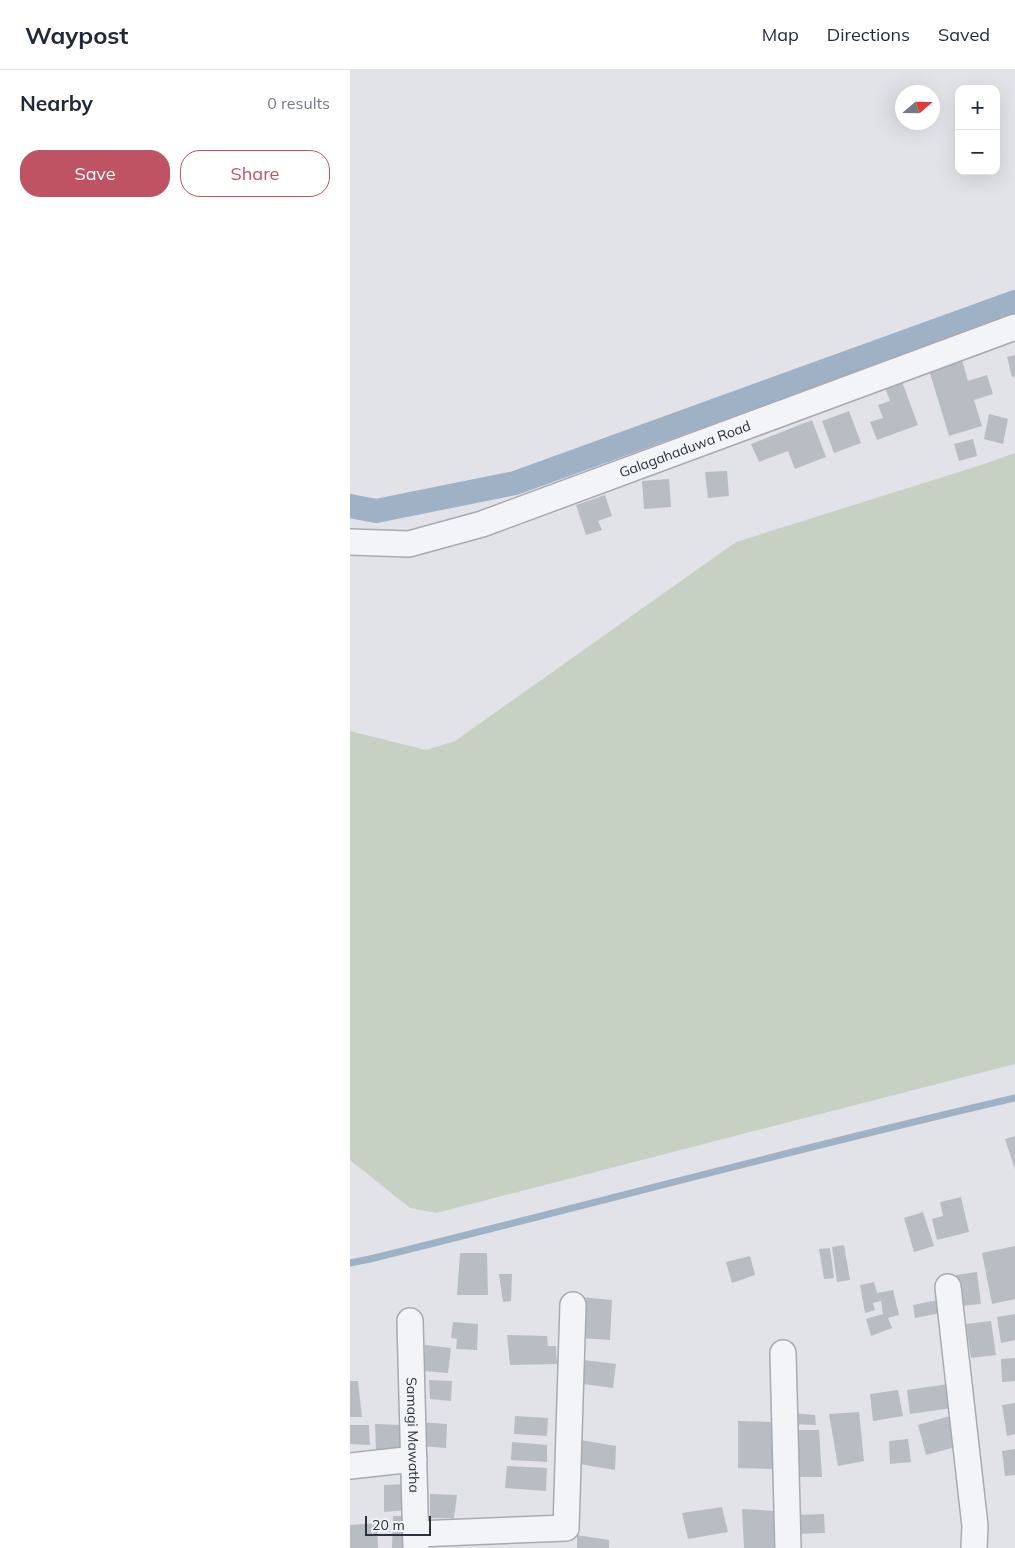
<!DOCTYPE html>
<meta charset="utf-8">
<style>
body{margin:0;font-family:Mulish,sans-serif;background:#f6f6f7;color:#1f2937}
.controls{position:absolute;right:15px;top:15px;display:grid;overflow:hidden;border-radius:10px;box-shadow:0 5px 20px #0002}
.controls button{width:45px;height:45px;display:grid;place-items:center;padding:0;border:0;border-bottom:1px solid #e0e1e3;background:#fff;color:#1f2937;font:25px sans-serif}
.compass{position:absolute;left:545px;top:15px;width:45px;height:45px;border-radius:50%;background:#fff;box-shadow:0 5px 20px #0002;rotate:70deg}
.scale{position:absolute;left:15px;bottom:12px;width:66px;box-sizing:border-box;padding-left:5px;border:2px solid #2b323e;border-top:0;font-size:14px;line-height:18px;white-space:nowrap;color:#2b323e;-webkit-text-stroke:4px #f0f2f5;paint-order:stroke}
.list{margin:0;padding:0;list-style:none}
h2{display:flex;justify-content:space-between;align-items:center;height:65px;margin:0;padding:0 20px;font-size:21px}
h2 small{font-size:16px;font-weight:400;color:#747a83}
.actions{display:flex;gap:10px;padding:15px 20px}
.actions a{flex:1;padding:11px 0;border:1px solid #bf5363;border-radius:20px;text-align:center;font-size:18px;color:#bf5363}
.actions .main{background:#bf5363;color:#fff}
.map{position:relative;flex:none;width:665px;height:1478px;overflow:hidden}
header{display:flex;align-items:center;gap:30px;box-sizing:border-box;height:70px;padding:0 25px;background:#fff;border-bottom:1px solid #e0e1e3}
header strong{font-size:24px}
nav{display:flex;gap:28px;margin-inline-start:auto;font-size:18px}
main{display:flex}
aside{flex:1;background:#fff}
.map>svg:first-child{display:block}
</style>
<header>
<strong>Waypost</strong>
<nav><a>Map</a><a>Directions</a><a>Saved</a></nav>
</header>
<main>
<aside>
<h2>Nearby<small>0 results</small></h2>
<ul class="list">
</ul>
<div class="actions"><a class="main">Save</a><a>Share</a></div>
</aside>
<div class="map">
<svg width="665" height="1478" viewBox="0 0 665 1478">
<rect width="100%" height="100%" fill="#e1e3e8"/>
<path fill="#c6d1c3" d="M665,383V994L86,1143L60,1138L0,1090V661L76,680L105,671L386,472L631,395Z"/>
<g fill="none" stroke-linecap="round" stroke-linejoin="round">
<path stroke="#9fb1c4" stroke-width="7" d="M0,1193L20,1189C235,1136 449,1078 665,1028"/>
<path stroke="#9fb1c4" stroke-width="24" d="M0,436L26,441L165,413L665,232"/>
</g>
<path fill="#b8bdc4" d="M665,285V306L662,307L657,287Z
M612,290L618,311L637,305L643,324L624,330L632,356L599,366L579,300Z
M551,309L568,355L527,370L520,352L533,348L528,335L540,331L534,315Z
M499,341L511,373L484,383L472,351Z
M639,344L658,349L653,374L634,369Z
M462,350L476,387L445,399L438,381L409,392L401,374Z
M623,369L627,386L609,391L604,374Z
M377,401L379,426L358,428L355,402Z
M319,409L321,437L294,439L292,411Z
M255,425L262,446L248,451L252,460L236,465L226,435Z
M665,1066V1099L655,1069Z
M611,1127L619,1162L587,1170L582,1149L593,1146L590,1132Z
M573,1142L584,1176L564,1182L554,1148Z
M494,1175L500,1210L487,1212L482,1177Z
M665,1176V1229L642,1234L632,1183Z
M480,1178L484,1208L474,1209L469,1179Z
M110,1183H137L138,1225H107Z
M400,1186L405,1205L382,1213L376,1192Z
M627,1202L631,1234L610,1236L606,1205Z
M149,1204H162L161,1231L153,1232Z
M524,1212L527,1223L543,1220L549,1245L538,1248L542,1258L521,1266L516,1249L533,1244L531,1231L523,1233L525,1240L515,1243L510,1215Z
M231,1227L262,1230L260,1270L231,1268Z
M588,1230L591,1243L565,1248L563,1235Z
M665,1244V1270L651,1273L647,1247Z
M641,1251L646,1285L621,1288L616,1254Z
M103,1252L128,1254L127,1280L106,1279L107,1269L101,1268Z
M157,1265L197,1266L198,1276H206L207,1294L160,1295Z
M75,1275L101,1278L98,1303L74,1301Z
M665,1288V1311L652,1312L651,1289Z
M234,1290L266,1294L263,1318L234,1314Z
M79,1310L102,1311L101,1331L80,1329Z
M0,1311H8L12,1347H0Z
M598,1314L602,1338L560,1344L557,1320Z
M548,1320L553,1346L523,1351L520,1324Z
M665,1333V1364L657,1366L652,1335Z
M509,1342L514,1391L488,1396L479,1344Z
M441,1343L465,1345L466,1355L441,1354Z
M165,1346L198,1348L197,1366L164,1364Z
M600,1346L609,1376L576,1385L568,1355Z
M388,1351L423,1352V1399L388,1398Z
M70,1352L97,1354L96,1378L71,1376Z
M25,1354L52,1355V1380H26Z
M0,1355H19L20,1375L0,1374Z
M439,1360H469L472,1407H441Z
M225,1369L266,1376L265,1400L223,1393Z
M558,1369L561,1392L540,1394L539,1371Z
M162,1372L197,1375V1392L161,1390Z
M665,1379V1405L655,1406L652,1381Z
M157,1396L197,1398L196,1421L155,1418Z
M59,1414L58,1440L34,1442V1415Z
M80,1424L107,1425L104,1448H80Z
M372,1437L378,1462L338,1469L332,1443Z
M392,1439L426,1441L428,1478H394Z
M474,1444L475,1463L444,1464V1445Z
M43,1446H64V1478H42Z
M27,1453L28,1478H0V1455Z
M227,1465L259,1470V1478H227Z"/>
<g fill="none" stroke-linecap="round" stroke-linejoin="round">
<g stroke="#a7aab2" stroke-width="28">
<g id="minor">
<path id="s1" d="M0,472L59,474L132,454L665,257"/>
<path d="M598,1217L625,1456L624,1478"/>
<path id="s2" d="M60,1251L66,1478"/>
<path d="M433,1283L438,1478"/>
<path d="M0,1396L64,1389"/>
<path d="M66,1464L216,1458L223,1235"/>
</g>
</g>
<use href="#minor" stroke="#f3f4f7" stroke-width="25"/>
</g>
<g text-anchor="middle" stroke-width="5" stroke-linejoin="round" paint-order="stroke">
<g font-size="14" fill="#2b323e" stroke="#f0f2f5">
<text dy="5" stroke="none"><textPath href="#s1" startOffset="351">Galagahaduwa Road</textPath></text>
<text dy="5" stroke="none"><textPath href="#s2" startOffset="114">Samagi Mawatha</textPath></text>
</g>
</g>
</svg>
<div class="controls">
<button>+</button>
<button>−</button>
</div>
<svg class="compass" viewBox="-18 -18 36 36"><path d="M0-13l5 13h-10z" fill="#e53935"/><path d="M0 13l5-13h-10z" fill="#747a83"/></svg>
<div class="scale">20 m</div>
</div>
</main>
